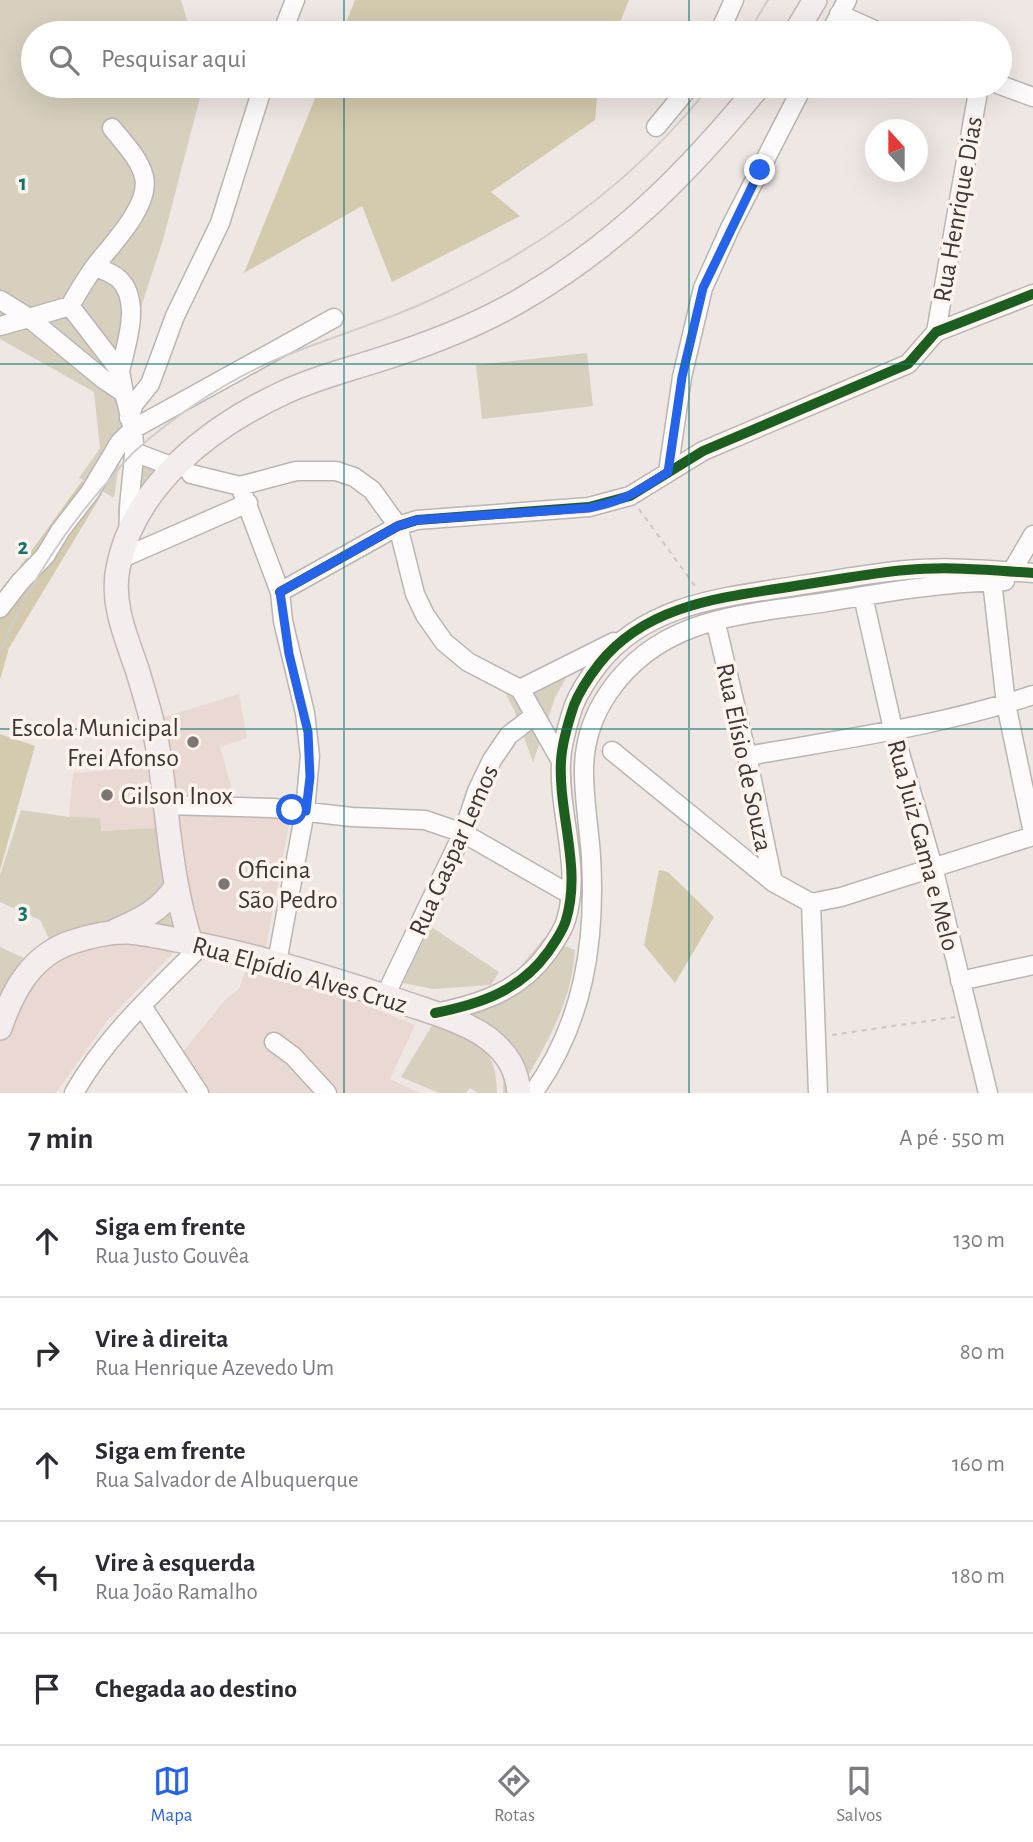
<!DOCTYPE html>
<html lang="pt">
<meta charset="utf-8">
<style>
body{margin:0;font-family:"Alegreya Sans",sans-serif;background:#f2f2f3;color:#2b2b33}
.compass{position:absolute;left:865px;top:119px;width:63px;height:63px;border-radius:50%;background:#fff;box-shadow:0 7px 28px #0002;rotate:339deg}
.stop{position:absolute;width:21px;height:21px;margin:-16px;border:5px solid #2563eb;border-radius:50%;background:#fff}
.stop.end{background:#2563eb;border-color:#fff;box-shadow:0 2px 7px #0008}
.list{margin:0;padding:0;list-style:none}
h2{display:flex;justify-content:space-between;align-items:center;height:91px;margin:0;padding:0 28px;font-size:30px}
h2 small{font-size:23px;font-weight:400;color:#7c7c81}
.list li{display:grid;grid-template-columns:46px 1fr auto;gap:21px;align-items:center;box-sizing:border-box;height:112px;padding:0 28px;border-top:2px solid #e1e1e2}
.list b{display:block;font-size:26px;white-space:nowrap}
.list p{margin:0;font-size:23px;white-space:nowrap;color:#7c7c81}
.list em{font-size:23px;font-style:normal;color:#7c7c81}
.icon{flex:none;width:38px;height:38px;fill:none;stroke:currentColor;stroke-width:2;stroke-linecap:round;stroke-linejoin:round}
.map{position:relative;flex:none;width:1033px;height:1093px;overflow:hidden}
.search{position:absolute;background:#fff;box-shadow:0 7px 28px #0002;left:21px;right:21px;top:21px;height:77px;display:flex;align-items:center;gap:18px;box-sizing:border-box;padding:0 24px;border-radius:38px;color:#7c7c81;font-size:26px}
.sheet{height:651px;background:#fff}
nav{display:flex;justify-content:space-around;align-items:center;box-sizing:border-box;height:98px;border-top:2px solid #e1e1e2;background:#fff;font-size:19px;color:#7c7c81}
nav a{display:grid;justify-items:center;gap:4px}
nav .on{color:#2563eb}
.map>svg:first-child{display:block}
</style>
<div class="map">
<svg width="1033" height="1093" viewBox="0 0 1033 1093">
<rect width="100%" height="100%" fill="#efe7e4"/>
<path fill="#ead9d3" d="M239,694L247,738L220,747L234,796H166L148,722Z
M147,767L153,806H239L292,810L264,957L177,944L164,891L156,829L101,831L69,817L73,773Z
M95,932L176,950L107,1021L56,1093H0V996L30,961Z
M246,969L281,976L349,998L415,1025L390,1079L420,1093H190L171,1066L226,999L239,989Z"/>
<path fill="#d7d0be" d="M0,0H181L191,33H33V86H203L163,240L116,384L128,416L114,439L121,450L114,498L79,478L100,448L94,392L0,339Z
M587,353L593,406L482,419L476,365Z
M132,460L141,466L164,467L132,503L120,526C113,505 125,480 132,460Z
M591,643L567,676L555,698L533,762L514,710L503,688Z
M21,810L69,817L100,818L101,831L156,828L164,891L177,942L116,929L53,947L40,920L0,902V875Z
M430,926L499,972L491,985L433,989L403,983Z
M544,938L575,950C572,1004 544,1048 518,1093H503L504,1063L487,1044L431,1012L483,995L511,978Z
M0,947L30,961L0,996Z
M433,1024C473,1041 497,1043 497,1093H478L470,1088L466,1093H439L401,1077Z"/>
<path fill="#d4caae" d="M355,0H629L616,33H342Z
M320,86H598L595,120L491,192L520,216L392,282L362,206L244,273Z
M82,481L102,494L9,648L0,680V597L6,586Z
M0,734L35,746L0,870Z
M659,870L668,872L714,917L675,983L644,945Z"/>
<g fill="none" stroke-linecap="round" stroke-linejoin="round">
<g stroke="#bbb5b2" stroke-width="21">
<path id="minor" d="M839,14L881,33
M282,33L295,0
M719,33L734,0
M830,33L847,0
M1000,85L1033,97
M656,127L690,86
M112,128C123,142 140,159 144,177C151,205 111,245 96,265C86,278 78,292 70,306L120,371L124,393
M95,267C103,270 113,273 119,279C142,301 126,345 120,371
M0,300L29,318L70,306
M0,326L29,318L102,378L124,393C129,412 135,433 134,453C133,479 127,504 129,530
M936,332L979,86
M129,418L134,404L150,384L175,316L220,223L263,86
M134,452L174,467
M668,472L682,377L703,288L730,228L803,86
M191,474L240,486L296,471H336L354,477L372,490L398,526L415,594L425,615L444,642L468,662L520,689L561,761
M240,486L280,592L283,621L305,713L310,756L305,811L277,962
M120,559L248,503
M1012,571L1033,535
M992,581L1006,704L1033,833
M280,592L398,526L417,520L589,507L630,496L703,451L908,364L936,332L1033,294
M863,596L893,729L933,867L988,1093
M0,608L20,582L45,556L60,531L90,492L120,442L133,429L334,318
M718,632L747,756L773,882
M520,689L614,642
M612,751L773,882L811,903
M747,756C842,739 941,726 1033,695
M166,805L273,808L352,817L425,820L463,833L571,895
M811,903L841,897L1033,836
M811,903L818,1093
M960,981L1033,965
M385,996L463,833L477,791L492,760L509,735L535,715
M142,1006L199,1093
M435,1013C480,1004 520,991 548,952C555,942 563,931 566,920C582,868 558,813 561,761C562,742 568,723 574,705C580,690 589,677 599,664C648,602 728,597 801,585C836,580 871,573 906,570C948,566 991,570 1033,573
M274,1042L293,1056L327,1093
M74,1093C106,1036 156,991 202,945
M533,1093C584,1022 596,942 591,856C589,828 584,800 584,771C584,743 593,715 609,692C661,616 744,615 827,602C886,592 945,582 1005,581"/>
</g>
<g stroke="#c4b6b5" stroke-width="26">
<path id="major" d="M795,33L815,0
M117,930C140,920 161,910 175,888
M191,943C172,885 169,829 161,769C157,735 147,702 137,669C126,637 111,603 118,568C134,485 210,427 283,393C312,379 344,371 375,361C427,345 478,326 526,297C621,241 690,170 759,86
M0,1028C13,990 32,955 72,942C90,936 110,931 129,932C152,934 175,940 197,944C267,958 334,979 402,1002C430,1012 465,1021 489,1039C508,1054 517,1070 519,1093"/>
</g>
<path stroke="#cac8c6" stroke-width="2" stroke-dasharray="5 5" stroke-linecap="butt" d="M639,509L697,589
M832,1035L955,1017"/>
<use href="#minor" stroke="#fdfbfb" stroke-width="18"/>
<use href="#major" stroke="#f4eded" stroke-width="23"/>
<path stroke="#cfcdcc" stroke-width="2" d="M748,33L768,0
M0,652C26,590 60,536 104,486C114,475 124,461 135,451C178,413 230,379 282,357C336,335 393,319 445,293C548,244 639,176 710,86"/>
<g stroke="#fff3ee" stroke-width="15">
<path id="cycleway" d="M280,592L398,526L417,520L589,507L630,496L703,451L908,364L936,332L1033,294
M435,1013C480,1004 520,991 548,952C555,942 563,931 566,920C582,868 558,813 561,761C562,742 568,723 574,705C580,690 589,677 599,664C648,602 728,597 801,585C836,580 871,573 906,570C948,566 991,570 1033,573"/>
</g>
<use href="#cycleway" stroke="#1b5e20" stroke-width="10"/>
</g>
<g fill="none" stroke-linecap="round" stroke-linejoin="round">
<path stroke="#2563eb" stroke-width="9" d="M292,810L306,811L310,777L308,732L289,654L280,592L398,526L417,520L589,508C624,501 639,491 668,472L682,377L703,288L760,170"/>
</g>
<path fill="none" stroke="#0f766e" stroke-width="2" stroke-opacity="0.55" d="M344,0V33M689,0V33M344,86V1093M689,86V1093M0,364H1033M0,729H1033"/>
<g fill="#7c7573" stroke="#fff3ee" stroke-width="2.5">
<circle cx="193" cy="742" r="7"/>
<circle cx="107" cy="795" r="7"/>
<circle cx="224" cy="884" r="7"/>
</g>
<g text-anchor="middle" stroke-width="7" stroke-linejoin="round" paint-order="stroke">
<g font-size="26" fill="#3e3836" stroke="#fff3ee">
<text transform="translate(957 209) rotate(-80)" y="9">Rua Henrique Dias</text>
<text transform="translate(745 757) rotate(78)" y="9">Rua Elísio de Souza</text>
<text transform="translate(924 845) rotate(75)" y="9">Rua Juiz Gama e Melo</text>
<text transform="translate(453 850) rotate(-66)" y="9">Rua Gaspar Lemos</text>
<text transform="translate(300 974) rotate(16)" y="9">Rua Elpídio Alves Cruz</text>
</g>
<g font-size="26" fill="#3e3836" stroke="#fff3ee" text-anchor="start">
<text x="179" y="736" text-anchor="end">Escola Municipal<tspan x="179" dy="30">Frei Afonso</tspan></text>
<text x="121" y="804">Gilson Inox</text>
<text x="238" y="878">Oficina<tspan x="238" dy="30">São Pedro</tspan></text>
</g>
</g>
<g font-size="23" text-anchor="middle" font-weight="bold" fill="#0f766e" stroke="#fff3ee" stroke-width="7" stroke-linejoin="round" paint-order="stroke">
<text x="23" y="190">1</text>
<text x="23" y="554">2</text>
<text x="23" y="919">3</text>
</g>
</svg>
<svg class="compass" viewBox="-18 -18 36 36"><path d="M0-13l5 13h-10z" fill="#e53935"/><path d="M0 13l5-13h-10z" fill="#7c7c81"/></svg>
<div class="stop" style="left:292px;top:810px"></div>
<div class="stop end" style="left:760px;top:170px"></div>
<div class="search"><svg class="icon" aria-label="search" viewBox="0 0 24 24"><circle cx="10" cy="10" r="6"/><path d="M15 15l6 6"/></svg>Pesquisar aqui</div>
</div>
<section class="sheet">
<h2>7 min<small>A pé · 550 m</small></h2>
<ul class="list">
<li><svg class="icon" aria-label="ahead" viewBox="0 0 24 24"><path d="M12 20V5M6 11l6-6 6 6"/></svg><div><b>Siga em frente</b><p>Rua Justo Gouvêa</p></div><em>130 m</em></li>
<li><svg class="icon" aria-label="right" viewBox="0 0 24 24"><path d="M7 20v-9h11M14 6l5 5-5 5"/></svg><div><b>Vire à direita</b><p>Rua Henrique Azevedo Um</p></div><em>80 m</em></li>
<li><svg class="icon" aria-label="ahead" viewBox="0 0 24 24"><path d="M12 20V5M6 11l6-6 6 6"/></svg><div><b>Siga em frente</b><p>Rua Salvador de Albuquerque</p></div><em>160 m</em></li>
<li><svg class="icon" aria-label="left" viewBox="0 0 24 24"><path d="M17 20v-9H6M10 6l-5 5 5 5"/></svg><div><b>Vire à esquerda</b><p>Rua João Ramalho</p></div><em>180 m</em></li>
<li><svg class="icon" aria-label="arrive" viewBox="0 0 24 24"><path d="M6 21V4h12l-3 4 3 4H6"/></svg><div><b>Chegada ao destino</b></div></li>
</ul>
</section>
<nav>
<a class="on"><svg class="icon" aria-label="map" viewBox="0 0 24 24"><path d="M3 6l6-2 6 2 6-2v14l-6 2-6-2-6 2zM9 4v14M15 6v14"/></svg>Mapa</a>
<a><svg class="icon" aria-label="directions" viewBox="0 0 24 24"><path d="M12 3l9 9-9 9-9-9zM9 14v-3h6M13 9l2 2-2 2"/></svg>Rotas</a>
<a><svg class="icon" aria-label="saved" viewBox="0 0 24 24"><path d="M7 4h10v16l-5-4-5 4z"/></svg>Salvos</a>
</nav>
